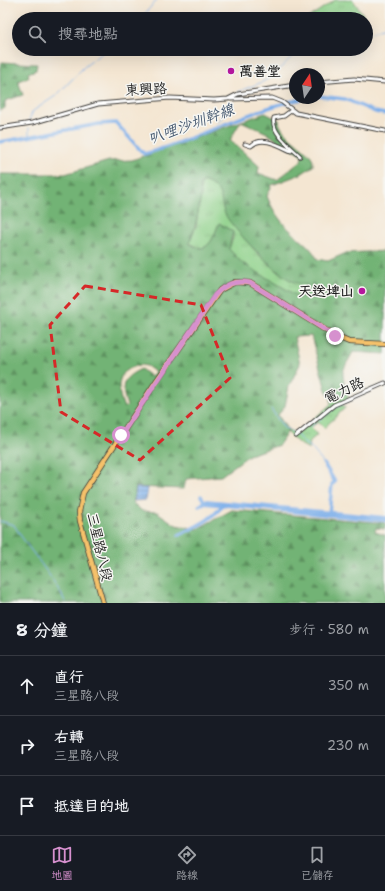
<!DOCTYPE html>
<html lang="zh-TW">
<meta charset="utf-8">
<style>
body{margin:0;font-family:"Shantell Sans","LXGW WenKai TC",sans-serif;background:#20242c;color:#f1f3f6}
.compass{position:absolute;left:289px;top:68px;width:36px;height:36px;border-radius:50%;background:#171b24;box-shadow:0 4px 16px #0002;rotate:13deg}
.stop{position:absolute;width:12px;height:12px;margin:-9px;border:3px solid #d690ce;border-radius:50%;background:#fff}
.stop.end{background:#d690ce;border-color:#fff;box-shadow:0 1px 4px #0008}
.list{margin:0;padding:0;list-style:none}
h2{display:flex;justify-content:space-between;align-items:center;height:52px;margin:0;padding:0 16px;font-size:17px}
h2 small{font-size:13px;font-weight:400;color:#9ea1a6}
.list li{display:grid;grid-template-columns:26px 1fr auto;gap:12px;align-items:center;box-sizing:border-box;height:60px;padding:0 16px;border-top:1px solid #363941}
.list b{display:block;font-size:15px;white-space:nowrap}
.list p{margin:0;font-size:13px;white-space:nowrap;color:#9ea1a6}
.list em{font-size:13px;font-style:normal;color:#9ea1a6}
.icon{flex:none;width:22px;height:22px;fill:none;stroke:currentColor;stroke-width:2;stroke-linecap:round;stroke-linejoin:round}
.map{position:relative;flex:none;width:385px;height:603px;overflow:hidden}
.search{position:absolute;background:#171b24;box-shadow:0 4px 16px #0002;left:12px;right:12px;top:12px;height:44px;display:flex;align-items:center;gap:10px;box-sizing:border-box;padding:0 14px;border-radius:22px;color:#9ea1a6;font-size:15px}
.sheet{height:232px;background:#171b24}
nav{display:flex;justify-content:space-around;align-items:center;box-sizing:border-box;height:56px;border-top:1px solid #363941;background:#171b24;font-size:11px;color:#9ea1a6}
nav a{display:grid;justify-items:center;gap:2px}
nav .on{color:#d690ce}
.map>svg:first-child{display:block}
</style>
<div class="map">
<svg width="385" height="603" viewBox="0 0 385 603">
<defs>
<pattern id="grass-tufts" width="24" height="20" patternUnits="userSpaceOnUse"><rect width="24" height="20" fill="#8ed189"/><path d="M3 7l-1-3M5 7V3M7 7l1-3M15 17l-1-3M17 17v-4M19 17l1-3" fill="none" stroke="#7ab376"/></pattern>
<pattern id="forest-firs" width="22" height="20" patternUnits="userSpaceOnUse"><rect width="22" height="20" fill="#72b375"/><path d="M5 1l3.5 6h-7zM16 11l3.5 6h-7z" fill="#5d915f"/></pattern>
<pattern id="water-rules" width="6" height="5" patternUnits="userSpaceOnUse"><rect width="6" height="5" fill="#7fb0ea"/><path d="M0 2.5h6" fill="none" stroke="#678ebd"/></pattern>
</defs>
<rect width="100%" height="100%" fill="#f6f6f2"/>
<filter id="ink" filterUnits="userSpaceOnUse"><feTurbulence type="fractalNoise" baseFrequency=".025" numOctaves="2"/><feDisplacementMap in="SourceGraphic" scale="8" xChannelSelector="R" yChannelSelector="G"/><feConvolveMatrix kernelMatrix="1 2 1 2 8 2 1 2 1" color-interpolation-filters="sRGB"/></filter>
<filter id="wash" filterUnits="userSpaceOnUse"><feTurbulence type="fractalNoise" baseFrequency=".012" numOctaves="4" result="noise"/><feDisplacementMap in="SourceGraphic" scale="16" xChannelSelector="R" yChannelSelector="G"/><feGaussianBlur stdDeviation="0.9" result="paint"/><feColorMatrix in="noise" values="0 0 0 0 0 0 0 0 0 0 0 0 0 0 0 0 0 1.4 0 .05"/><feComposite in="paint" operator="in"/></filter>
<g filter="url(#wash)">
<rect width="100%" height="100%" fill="#f4e6d2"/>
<path fill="url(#grass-tufts)" stroke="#557652" d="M335,0H353L366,19L308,18Z
M203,181C212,185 221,188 222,199C223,203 222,207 224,211C239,235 278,282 307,285L311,291L299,297L242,263L229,249L233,238V232L219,223C213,239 208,257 189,242L196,226L200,197V187Z
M346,388L349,401L342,404L345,408L324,428L318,422L311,427L317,435L310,441L309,449L298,443L288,433V431L297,433L331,404V398L336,399L345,394Z"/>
<path fill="url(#forest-firs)" stroke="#476848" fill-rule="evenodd" d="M2,62L37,64L36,70L28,73L29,77L18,81L23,95L5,101V108L0,111V67Z
M265,113L279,120C278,132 304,147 311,156C313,159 313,163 313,166L301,174L272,185L267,196C272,209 281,223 292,232C301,241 312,247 317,259L328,261L346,253L385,251V354L353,352C350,358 345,365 343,372C342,382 354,403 331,398L326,390L311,336L294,337L300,364L289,386L285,406L278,415L288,431L279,445L249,455L221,476L186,479L184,489L136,487L133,503L142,511L157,512L176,525L197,529L232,510L385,523V529L376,528L375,532L385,535V603H0V174H65L109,161L132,160ZM241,121L267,133L279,142L297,151L302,156L301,161L277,180L258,173L259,166L230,140ZM203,181C229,191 216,202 228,219C238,234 277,274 292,281C297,284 302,284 307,285L311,291L299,297L242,263L229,249L233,232L219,223C213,238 208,257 189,243C196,228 198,212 201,196C201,190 198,185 203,181ZM141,365L147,366L155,372L151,377L141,369C120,379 121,386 127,406L124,408C116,387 115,370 141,365Z"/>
<path fill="url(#water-rules)" stroke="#4e6683" d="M136,488H148L146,500L134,501Z"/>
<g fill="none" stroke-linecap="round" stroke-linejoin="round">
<path stroke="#7fb0ea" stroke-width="1" d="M140,19L157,0
M366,30L372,32L385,27
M238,92C248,87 261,84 271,77C281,70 289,57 301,49
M29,120L33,111L57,95L84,67L107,49
M213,130L233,101
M29,136V128
M379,387L385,385
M271,409L284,428L296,434L305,444L311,447L324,464
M310,427L336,407L376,388
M0,521L14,525C30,552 52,574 66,603"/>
<path stroke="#7fb0ea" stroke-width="3.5" d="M319,96L345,99L375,112L385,114
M0,142L99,124L116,123L144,154C199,139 250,108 307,98
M324,464L335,482L332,484L329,514
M201,496L205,502
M199,506L205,502
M179,535C195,527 214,519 223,504"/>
<path stroke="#7fb0ea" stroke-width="6" d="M205,502L385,519"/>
</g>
</g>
<g filter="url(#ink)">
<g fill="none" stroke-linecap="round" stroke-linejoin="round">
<g stroke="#3c3a37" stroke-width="5">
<path id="street" d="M319,82L354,79L385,82
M230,99L272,98L282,102L296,113L385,131
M292,110L284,116L274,118C270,132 292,148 300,156
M0,128L32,123L98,104L170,98L214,100L228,99L238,94L295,85
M245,144L251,146C262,135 280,146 291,151
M296,436L334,405L385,383"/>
</g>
<g stroke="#3c3a37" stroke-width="6">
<path id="primary" d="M103,603L80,521L79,512L83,493L157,380L220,290L235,282L250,283L335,336L349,342L385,344"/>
</g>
<use href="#street" stroke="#fff" stroke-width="3"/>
<use href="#primary" stroke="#f5c16b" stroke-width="4.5"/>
</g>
</g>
<g fill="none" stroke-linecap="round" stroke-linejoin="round" filter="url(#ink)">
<path stroke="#d690ce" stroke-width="5" d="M121,435L215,295C225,284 235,280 250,283L335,336"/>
</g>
<path fill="none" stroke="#d62828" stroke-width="3" stroke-dasharray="8 5" stroke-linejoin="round" d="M85,286L201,305L230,378L140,460L61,412L50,325Z"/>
<g fill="#b5179e" stroke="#f6f6f2" stroke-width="1.5">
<circle cx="231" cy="71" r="4"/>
<circle cx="362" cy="291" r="4"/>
</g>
<g text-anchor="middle" stroke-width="3" stroke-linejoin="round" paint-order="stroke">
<g font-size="14" font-weight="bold" fill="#1c1c1c" stroke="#f6f6f2" text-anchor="start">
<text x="239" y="76">萬善堂</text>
<text x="354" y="296" text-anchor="end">天送埤山</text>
</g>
<g font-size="14" fill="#1c1c1c" stroke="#f6f6f2">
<text transform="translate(146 89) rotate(-3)" y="5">東興路</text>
<text transform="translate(344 390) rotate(-26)" y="5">電力路</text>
<text transform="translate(100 547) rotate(77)" y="5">三星路八段</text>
</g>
<g font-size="15" font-style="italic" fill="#44576e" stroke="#f6f6f2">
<text transform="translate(191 124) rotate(-20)" y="5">叭哩沙圳幹線</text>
</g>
</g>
</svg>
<svg class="compass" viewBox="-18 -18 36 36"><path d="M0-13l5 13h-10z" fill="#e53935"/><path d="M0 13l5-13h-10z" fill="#9ea1a6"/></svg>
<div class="stop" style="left:121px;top:435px"></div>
<div class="stop end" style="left:335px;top:336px"></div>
<div class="search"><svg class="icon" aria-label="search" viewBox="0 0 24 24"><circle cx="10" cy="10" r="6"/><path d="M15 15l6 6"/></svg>搜尋地點</div>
</div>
<section class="sheet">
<h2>8 分鐘<small>步行 · 580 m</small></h2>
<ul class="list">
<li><svg class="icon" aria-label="ahead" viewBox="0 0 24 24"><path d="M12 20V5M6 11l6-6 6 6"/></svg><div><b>直行</b><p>三星路八段</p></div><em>350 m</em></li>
<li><svg class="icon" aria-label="right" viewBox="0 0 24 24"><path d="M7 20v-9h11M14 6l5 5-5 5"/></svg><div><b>右轉</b><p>三星路八段</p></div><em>230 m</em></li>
<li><svg class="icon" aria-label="arrive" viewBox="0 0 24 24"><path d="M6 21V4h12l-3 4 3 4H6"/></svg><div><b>抵達目的地</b></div></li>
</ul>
</section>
<nav>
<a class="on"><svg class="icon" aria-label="map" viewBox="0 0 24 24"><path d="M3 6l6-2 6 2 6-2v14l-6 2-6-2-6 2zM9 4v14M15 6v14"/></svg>地圖</a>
<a><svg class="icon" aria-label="directions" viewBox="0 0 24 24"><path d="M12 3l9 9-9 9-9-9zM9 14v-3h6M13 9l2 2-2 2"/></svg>路線</a>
<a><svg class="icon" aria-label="saved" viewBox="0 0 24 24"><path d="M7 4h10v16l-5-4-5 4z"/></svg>已儲存</a>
</nav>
